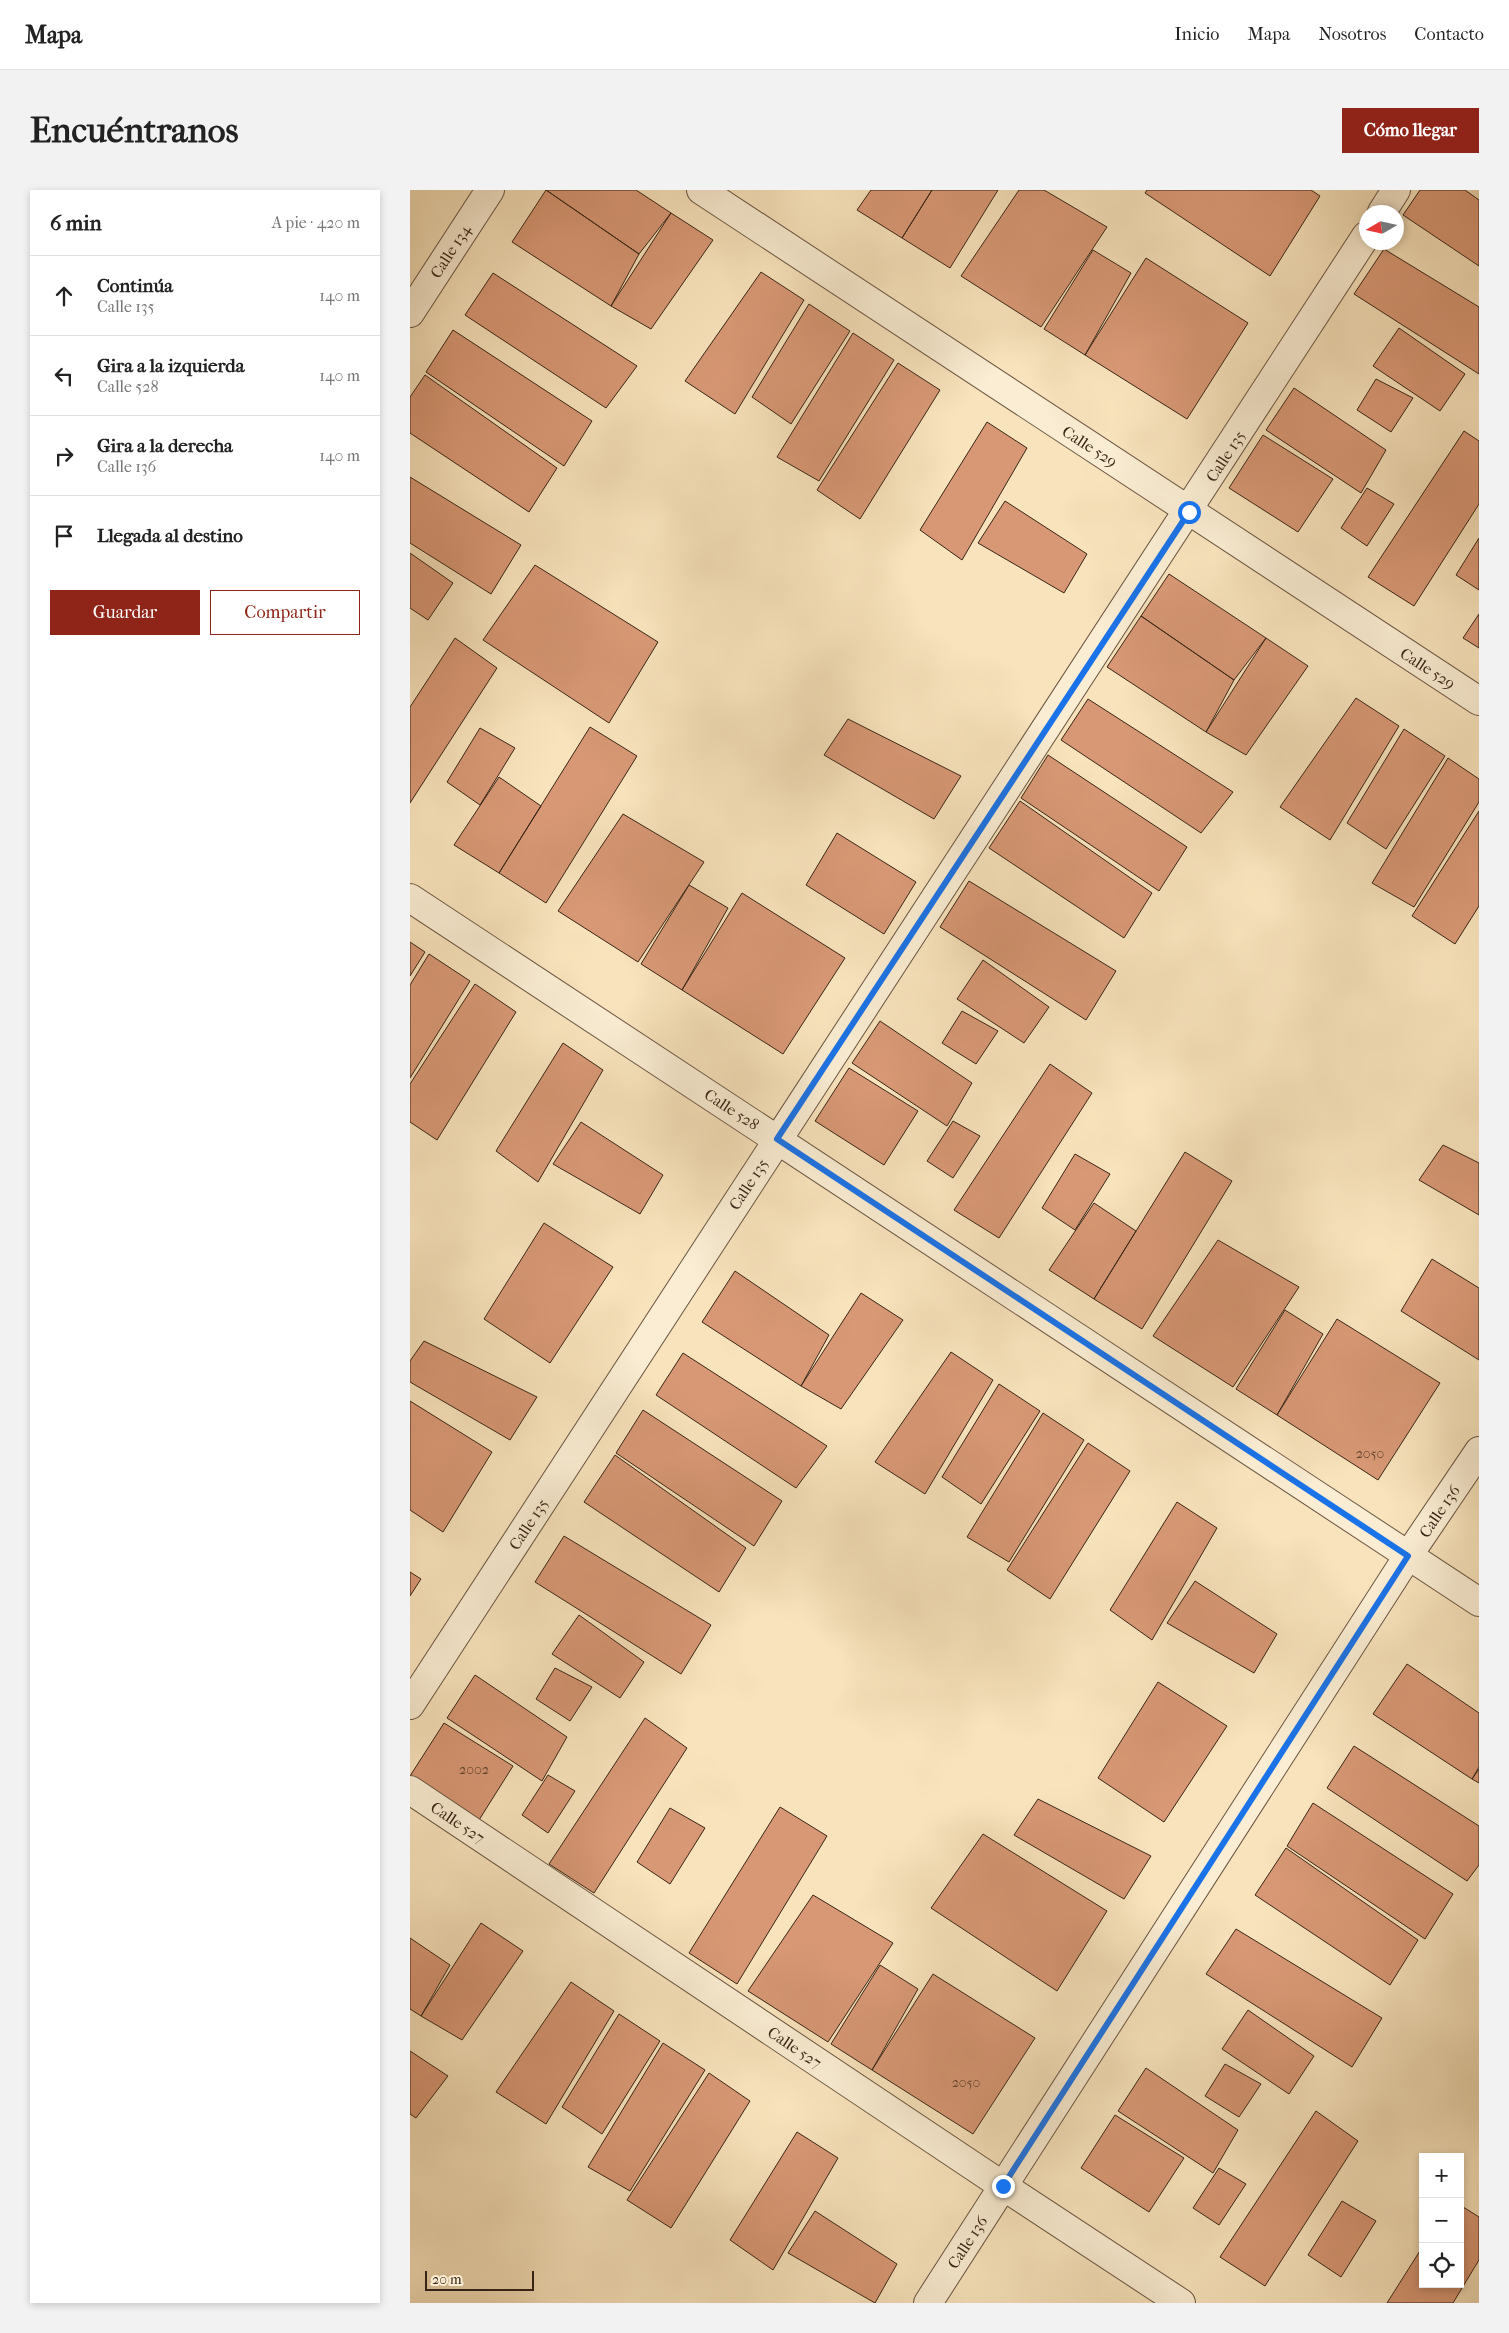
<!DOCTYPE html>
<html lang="es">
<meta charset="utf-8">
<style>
body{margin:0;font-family:"IM FELL French Canon",serif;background:#f2f2f2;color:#222}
.controls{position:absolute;right:15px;bottom:15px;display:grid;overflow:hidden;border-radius:0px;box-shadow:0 2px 8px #0003}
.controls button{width:45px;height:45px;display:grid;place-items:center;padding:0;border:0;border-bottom:1px solid #e0e0e0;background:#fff;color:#222;font:25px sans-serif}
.compass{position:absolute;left:949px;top:15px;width:45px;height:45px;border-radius:50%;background:#fff;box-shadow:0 2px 8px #0003;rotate:261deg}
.scale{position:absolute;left:15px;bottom:12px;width:109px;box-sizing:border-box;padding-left:5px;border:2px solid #392517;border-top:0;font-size:14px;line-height:18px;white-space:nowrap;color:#392517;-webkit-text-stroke:4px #faedd3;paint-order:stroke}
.stop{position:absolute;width:15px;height:15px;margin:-11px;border:4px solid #1a73e8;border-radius:50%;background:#fff}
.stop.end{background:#1a73e8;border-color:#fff;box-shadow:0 1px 5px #0008}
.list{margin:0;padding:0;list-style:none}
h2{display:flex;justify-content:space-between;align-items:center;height:65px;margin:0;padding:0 20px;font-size:21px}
h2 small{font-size:16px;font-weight:400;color:#767676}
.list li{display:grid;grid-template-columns:32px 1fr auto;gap:15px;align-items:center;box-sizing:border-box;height:80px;padding:0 20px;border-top:1px solid #e0e0e0}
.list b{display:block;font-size:19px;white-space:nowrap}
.list p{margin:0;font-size:16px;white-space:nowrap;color:#767676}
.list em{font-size:16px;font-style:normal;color:#767676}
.actions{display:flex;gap:10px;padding:15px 20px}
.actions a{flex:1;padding:11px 0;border:1px solid #8f2418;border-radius:0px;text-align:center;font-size:18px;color:#8f2418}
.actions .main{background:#8f2418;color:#fff}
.icon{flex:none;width:28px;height:28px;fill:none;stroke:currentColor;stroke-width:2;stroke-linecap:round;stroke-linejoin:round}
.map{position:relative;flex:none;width:1069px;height:2113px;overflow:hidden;border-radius:0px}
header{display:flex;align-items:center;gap:30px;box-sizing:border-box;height:70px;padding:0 25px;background:#fff;border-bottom:1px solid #e0e0e0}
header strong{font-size:24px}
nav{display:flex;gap:28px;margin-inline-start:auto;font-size:18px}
.intro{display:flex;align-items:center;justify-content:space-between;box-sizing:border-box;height:120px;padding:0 30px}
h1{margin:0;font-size:35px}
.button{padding:12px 22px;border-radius:0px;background:#8f2418;color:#fff;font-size:18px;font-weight:700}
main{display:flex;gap:30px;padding:0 30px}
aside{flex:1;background:#fff;border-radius:0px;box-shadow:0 2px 8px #0003}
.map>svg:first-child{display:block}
</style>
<header>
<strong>Mapa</strong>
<nav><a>Inicio</a><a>Mapa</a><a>Nosotros</a><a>Contacto</a></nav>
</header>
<div class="intro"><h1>Encuéntranos</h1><a class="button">Cómo llegar</a></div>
<main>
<aside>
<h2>6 min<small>A pie · 420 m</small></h2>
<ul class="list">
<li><svg class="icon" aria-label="ahead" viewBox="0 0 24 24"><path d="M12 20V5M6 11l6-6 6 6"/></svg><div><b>Continúa</b><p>Calle 135</p></div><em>140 m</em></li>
<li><svg class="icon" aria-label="left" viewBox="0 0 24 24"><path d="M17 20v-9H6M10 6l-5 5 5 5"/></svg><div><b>Gira a la izquierda</b><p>Calle 528</p></div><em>140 m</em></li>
<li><svg class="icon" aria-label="right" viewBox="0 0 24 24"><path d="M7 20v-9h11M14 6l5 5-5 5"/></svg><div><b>Gira a la derecha</b><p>Calle 136</p></div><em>140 m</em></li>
<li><svg class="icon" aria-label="arrive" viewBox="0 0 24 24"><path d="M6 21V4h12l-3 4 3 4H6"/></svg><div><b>Llegada al destino</b></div></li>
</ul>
<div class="actions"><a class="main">Guardar</a><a>Compartir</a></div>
</aside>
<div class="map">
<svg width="1069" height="2113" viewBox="0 0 1069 2113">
<rect width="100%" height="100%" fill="#f8e3bc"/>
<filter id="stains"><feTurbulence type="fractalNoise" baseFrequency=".004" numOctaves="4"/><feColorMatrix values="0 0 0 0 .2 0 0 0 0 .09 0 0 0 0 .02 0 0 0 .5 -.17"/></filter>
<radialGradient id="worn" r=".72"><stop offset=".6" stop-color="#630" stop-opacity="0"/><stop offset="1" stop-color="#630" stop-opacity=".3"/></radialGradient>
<path fill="#d89875" stroke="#392517" d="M136,0H226L261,23L229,64Z
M136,0L229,64L201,116L102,52Z
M461,0H522L492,48L447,20Z
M522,0H588L540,78L492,48Z
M609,0H634L697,37L631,137L551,86Z
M737,0H901L910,6L860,86L735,3Z
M1010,0H1055L1069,10V76L993,25Z
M261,23L303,50L241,139L201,116Z
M974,59L1069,117V184L944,104Z
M683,60L721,83L675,165L634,139Z
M736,68L838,133L777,229L675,165Z
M351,82L394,110L325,224L275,191Z
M83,83L227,176L196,218L55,125Z
M399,114L440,141L381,234L342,207Z
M989,138L1055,184L1030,221L963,176Z
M43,140L182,231L154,276L16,182Z
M443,143L484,170L409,291L367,267Z
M488,173L530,200L450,329L407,300Z
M15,185L147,278L119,322L0,243V207Z
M966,189L1003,208L981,242L947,220Z
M884,198L976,260L951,303L856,240Z
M577,232L617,258L552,370L510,340Z
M1054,241L1069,251V314L1004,416L958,387Z
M853,245L923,289L888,342L819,298Z
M0,287L111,355L81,404L0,353Z
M957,298L984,314L957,356L931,338Z
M595,311L677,364L654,403L568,353Z
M1069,348V400L1046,385Z
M0,363L43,393L18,430L0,418Z
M125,375L248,452L199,533L73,450Z
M759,384L856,448L824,490L731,426Z
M1069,424V458L1053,448Z
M731,426L824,490L796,542L697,477Z
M45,448L87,478L0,613V517Z
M856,448L898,476L836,565L796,542Z
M946,508L989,536L920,650L870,617Z
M678,509L823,602L791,643L651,550Z
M438,529L551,586L524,629L414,565Z
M180,537L227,566L136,713L89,683Z
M70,538L105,558L70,615L37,592Z
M994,539L1035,566L976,659L937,633Z
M638,565L777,657L749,701L611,608Z
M1038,568L1069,589V612L1004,717L962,693Z
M89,587L131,616L89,683L44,655Z
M610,611L742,703L714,748L579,658Z
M1069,621V716L1045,754L1002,726Z
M213,624L294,672L228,772L148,721Z
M427,643L506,692L474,744L396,695Z
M559,691L706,781L676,830L530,737Z
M279,695L318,718L272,800L231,774Z
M332,703L435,768L373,864L272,800Z
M0,752L15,762L0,786Z
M19,764L60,791L0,888V795Z
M573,770L639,817L614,853L547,809Z
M65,794L106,822L27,950L0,932V894Z
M552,821L588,841L566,874L532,853Z
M470,831L562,893L537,936L442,873Z
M153,853L193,880L128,992L86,961Z
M640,874L682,903L589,1048L544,1020Z
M439,878L508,921L474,975L405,931Z
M543,931L570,946L543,988L517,971Z
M171,932L253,985L230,1024L143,974Z
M1033,955L1069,973V1025L1009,990Z
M775,962L822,991L732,1139L684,1109Z
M665,964L700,984L665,1040L632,1018Z
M684,1013L726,1041L684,1109L639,1080Z
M134,1033L203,1077L140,1173L74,1129Z
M808,1050L889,1097L823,1197L743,1146Z
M1022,1069L1069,1098V1170L991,1121Z
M325,1081L419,1145L391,1196L292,1132Z
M451,1103L493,1130L431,1219L391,1196Z
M875,1120L913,1144L867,1225L826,1199Z
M927,1129L1030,1193L968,1290L867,1225Z
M14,1151L127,1207L100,1250L0,1192V1171Z
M541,1162L583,1190L515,1304L465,1272Z
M273,1163L417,1256L386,1298L246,1205Z
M589,1194L630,1221L571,1314L532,1287Z
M0,1211L82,1262L33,1342L0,1320Z
M233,1220L372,1311L344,1356L206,1263Z
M633,1223L674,1250L599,1372L557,1347Z
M678,1253L720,1281L640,1409L597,1380Z
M205,1265L336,1358L309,1402L174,1312Z
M767,1312L807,1338L742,1450L700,1420Z
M154,1346L301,1435L271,1484L125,1392Z
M0,1382L11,1389L0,1406Z
M785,1391L867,1444L844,1483L757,1433Z
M169,1425L234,1472L210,1508L142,1464Z
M997,1474L1069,1523V1577L1062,1589L963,1524Z
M145,1478L182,1497L160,1531L126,1509Z
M65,1485L157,1547L132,1591L37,1528Z
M748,1492L817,1536L754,1632L688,1588Z
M235,1528L277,1558L184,1703L139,1674Z
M34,1533L103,1576L69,1630L0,1586Z
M944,1556L1069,1636V1675L1057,1691L917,1598Z
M1069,1579V1593L1062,1589Z
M138,1585L165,1601L138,1643L112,1625Z
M628,1609L741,1666L714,1709L604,1645Z
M903,1613L1043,1704L1015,1749L877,1656Z
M370,1617L417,1646L327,1794L279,1763Z
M260,1618L295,1638L260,1694L227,1672Z
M573,1644L697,1721L647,1801L521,1718Z
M876,1658L1008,1750L980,1795L845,1705Z
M403,1705L483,1753L418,1852L338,1801Z
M71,1733L113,1761L52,1850L11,1826Z
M826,1739L972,1828L942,1877L796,1784Z
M0,1748L40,1775L11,1826L0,1819Z
M470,1775L508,1799L462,1880L421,1854Z
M523,1784L625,1848L563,1944L462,1880Z
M161,1792L204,1821L136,1934L86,1902Z
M838,1820L904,1866L879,1904L812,1859Z
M209,1824L250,1851L192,1944L152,1917Z
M253,1853L295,1880L220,2001L178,1977Z
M0,1861L38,1886L6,1928L0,1924Z
M815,1874L851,1894L829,1927L795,1906Z
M736,1878L828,1940L803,1983L708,1921Z
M299,1883L340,1911L261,2038L217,2010Z
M906,1921L948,1951L855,2096L810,2067Z
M705,1925L774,1968L739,2022L671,1978Z
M387,1942L428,1968L363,2080L320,2050Z
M809,1978L836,1994L809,2035L783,2018Z
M932,2011L966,2031L931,2087L898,2065Z
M1050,2015L1069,2027V2070L1043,2113H977L1013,2056V2094H1050Z
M405,2021L487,2074L465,2113L378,2063Z"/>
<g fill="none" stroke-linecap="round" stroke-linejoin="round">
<g stroke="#695440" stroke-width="30">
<path id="minor" d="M291,0L1069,511
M972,22L986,0
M0,123L80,0
M0,708L1069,1412
M0,1515L956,46
M0,1600L593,1996L771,2113
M518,2113L998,1366L1069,1261"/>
</g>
<use href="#minor" stroke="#faedd3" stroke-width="28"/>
</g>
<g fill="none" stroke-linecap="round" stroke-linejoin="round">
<path stroke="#1a73e8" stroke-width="6" d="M593,1996L998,1366L367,949L779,322"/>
</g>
<g text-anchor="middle" stroke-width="4" stroke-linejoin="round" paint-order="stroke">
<g font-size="14" fill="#61422e">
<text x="960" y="1268">2050</text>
<text x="64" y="1584">2002</text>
<text x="556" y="1897">2050</text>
</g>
<g font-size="16" fill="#392517" stroke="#faedd3">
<text transform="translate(40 61) rotate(-57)" y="6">Calle 134</text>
<text transform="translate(680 256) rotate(33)" y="6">Calle 529</text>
<text transform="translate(815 266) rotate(-57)" y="6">Calle 135</text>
<text transform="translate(1018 478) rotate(33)" y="6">Calle 529</text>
<text transform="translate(322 919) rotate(33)" y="6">Calle 528</text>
<text transform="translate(338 994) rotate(-57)" y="6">Calle 135</text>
<text transform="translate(1029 1321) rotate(-56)" y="6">Calle 136</text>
<text transform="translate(118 1334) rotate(-57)" y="6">Calle 135</text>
<text transform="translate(48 1632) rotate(34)" y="6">Calle 527</text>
<text transform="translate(385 1857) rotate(34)" y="6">Calle 527</text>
<text transform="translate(557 2052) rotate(-57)" y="6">Calle 136</text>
</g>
</g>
<rect width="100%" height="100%" filter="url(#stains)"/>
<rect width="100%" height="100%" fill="url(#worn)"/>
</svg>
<div class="controls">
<button>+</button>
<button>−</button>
<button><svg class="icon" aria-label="locate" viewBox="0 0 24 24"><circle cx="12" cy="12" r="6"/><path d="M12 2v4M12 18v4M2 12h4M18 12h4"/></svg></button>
</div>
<svg class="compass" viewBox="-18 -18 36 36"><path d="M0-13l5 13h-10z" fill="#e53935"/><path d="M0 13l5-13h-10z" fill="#767676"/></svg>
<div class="scale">20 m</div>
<div class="stop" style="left:779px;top:322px"></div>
<div class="stop end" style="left:593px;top:1996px"></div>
</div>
</main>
